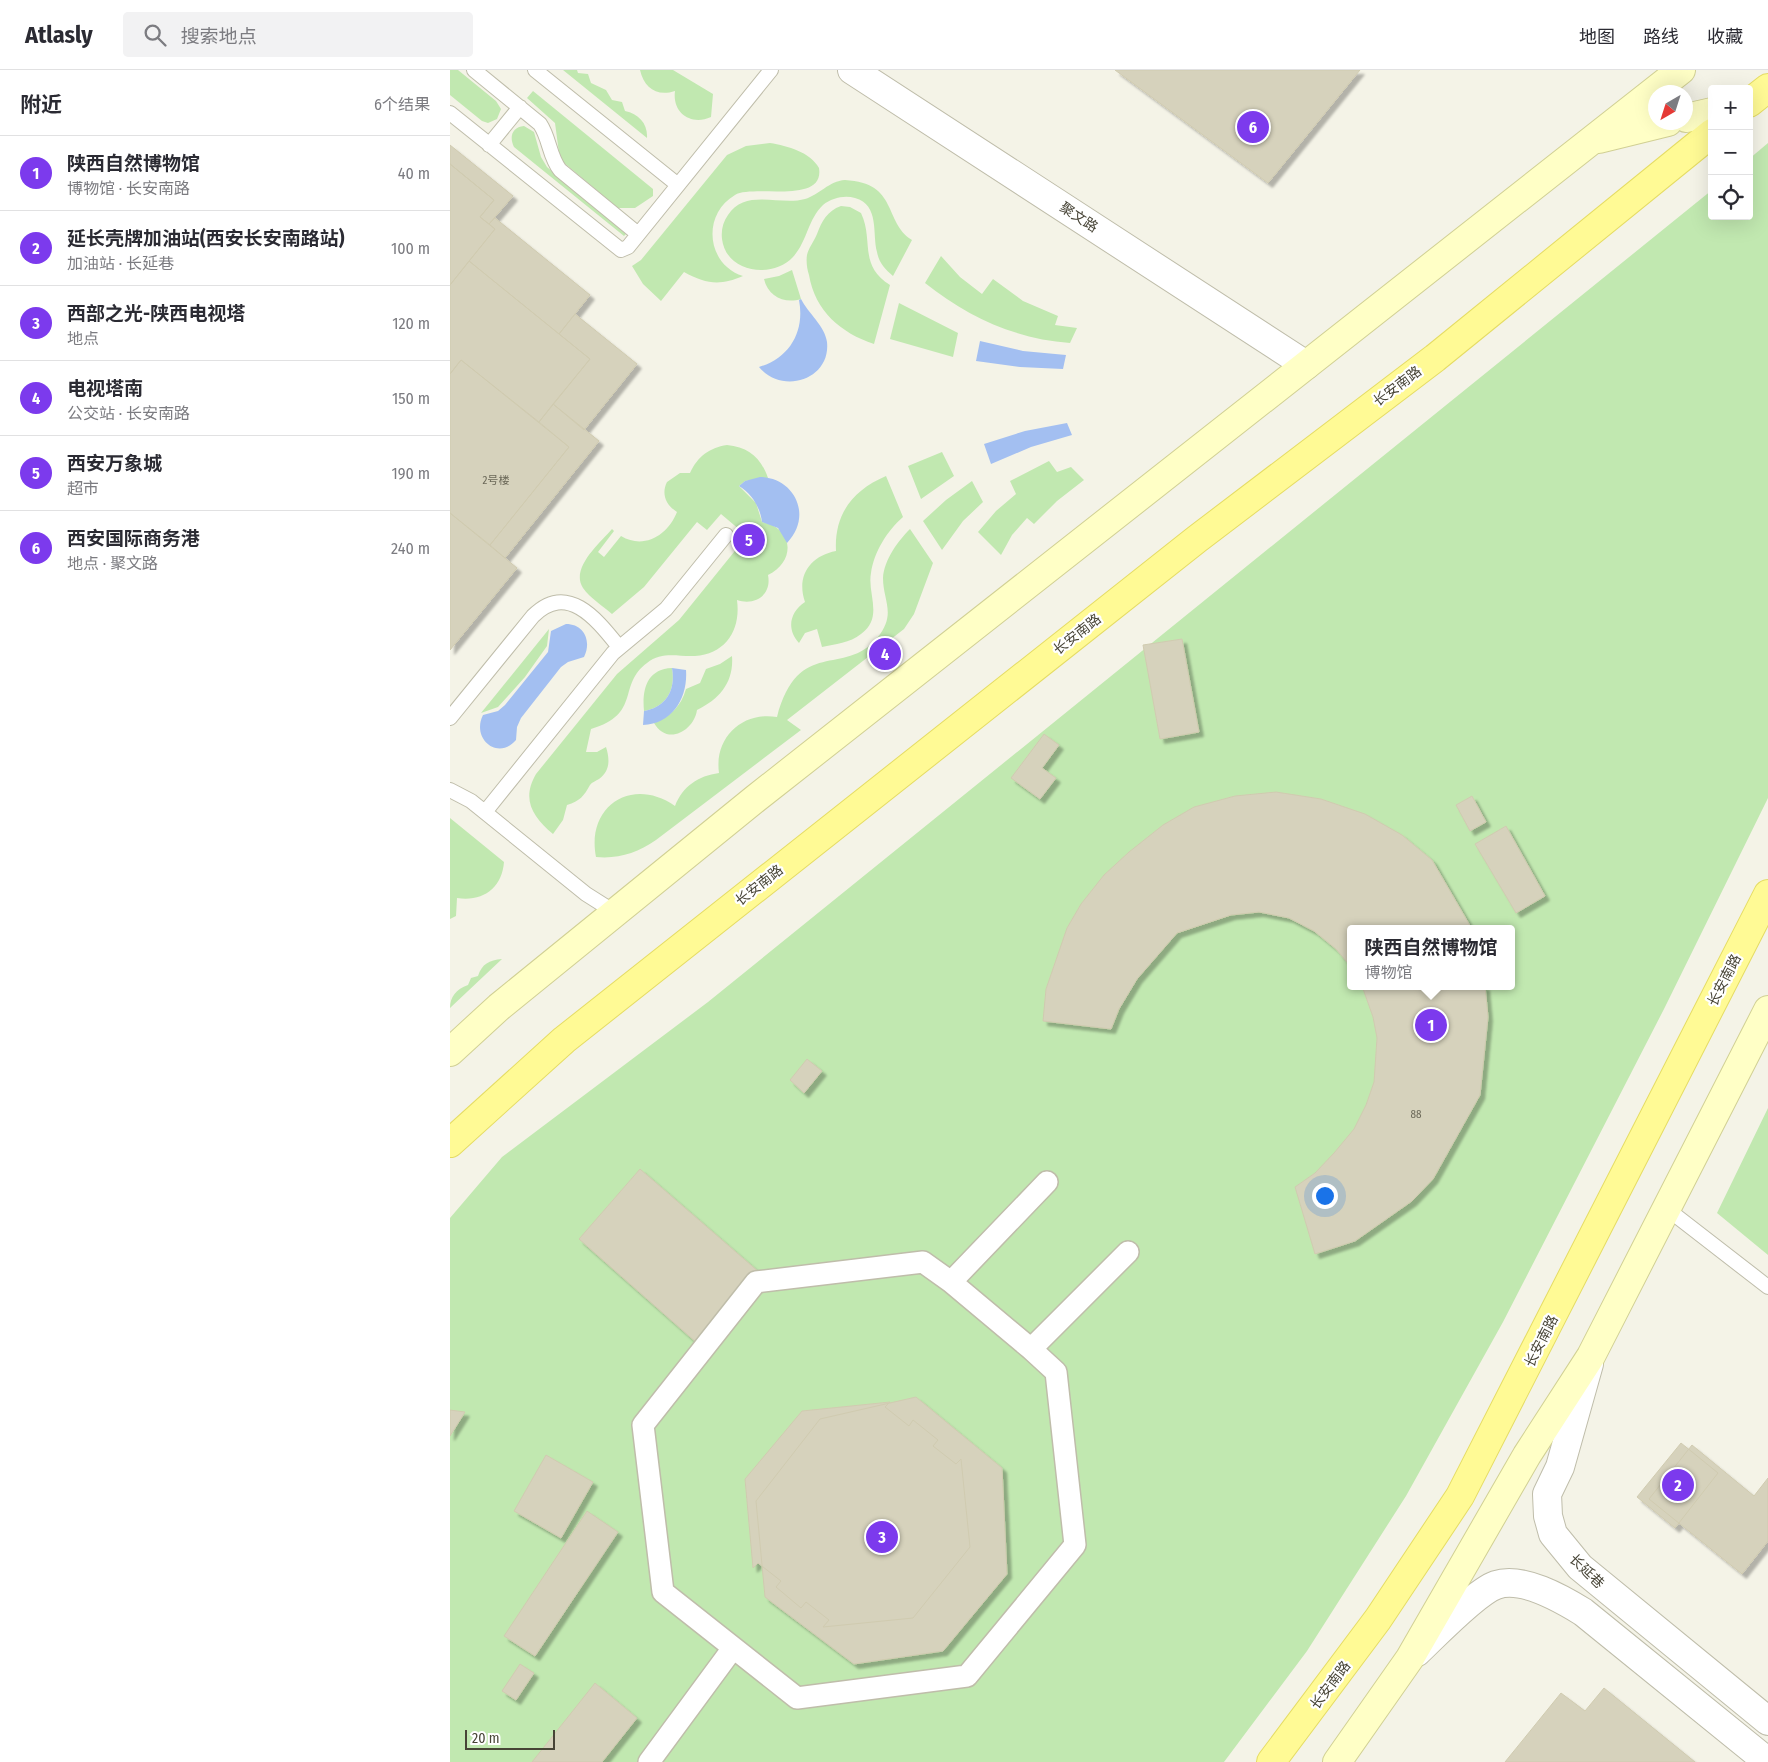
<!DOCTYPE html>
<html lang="zh">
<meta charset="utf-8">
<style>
body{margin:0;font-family:"Fira Sans Condensed","Noto Sans SC",sans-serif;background:#f2f2f3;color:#2b2b33}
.controls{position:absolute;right:15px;top:15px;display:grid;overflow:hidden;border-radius:5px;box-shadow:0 5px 20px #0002}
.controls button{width:45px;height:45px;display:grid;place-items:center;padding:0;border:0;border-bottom:1px solid #e1e1e2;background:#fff;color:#2b2b33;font:25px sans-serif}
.compass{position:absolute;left:1198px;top:15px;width:45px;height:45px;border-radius:50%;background:#fff;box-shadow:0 5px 20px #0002;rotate:219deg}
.scale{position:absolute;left:15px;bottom:12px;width:90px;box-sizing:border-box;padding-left:5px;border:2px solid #474436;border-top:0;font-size:14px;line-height:18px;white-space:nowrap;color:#474436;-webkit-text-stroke:4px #fff;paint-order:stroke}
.you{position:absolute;left:874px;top:1125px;width:18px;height:18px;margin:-12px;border:4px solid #fff;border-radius:50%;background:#1a73e8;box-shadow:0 0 0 8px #1a73e833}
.badge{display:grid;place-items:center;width:32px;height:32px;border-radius:50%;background:#7c3aed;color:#fff;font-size:16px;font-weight:700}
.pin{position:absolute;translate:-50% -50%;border:2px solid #fff;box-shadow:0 1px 5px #0006}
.popup{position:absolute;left:897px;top:855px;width:168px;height:65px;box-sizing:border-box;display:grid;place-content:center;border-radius:5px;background:#fff;filter:drop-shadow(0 1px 4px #0005);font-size:16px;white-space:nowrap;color:#7c7c81}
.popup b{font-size:19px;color:#2b2b33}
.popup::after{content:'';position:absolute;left:50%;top:100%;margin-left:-10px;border:10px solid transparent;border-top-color:#fff}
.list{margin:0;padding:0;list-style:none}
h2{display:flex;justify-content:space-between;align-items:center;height:65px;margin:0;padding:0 20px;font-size:21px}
h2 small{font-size:16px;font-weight:400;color:#7c7c81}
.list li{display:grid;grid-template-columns:32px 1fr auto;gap:15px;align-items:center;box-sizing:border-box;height:75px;padding:0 20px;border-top:1px solid #e1e1e2}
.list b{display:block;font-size:19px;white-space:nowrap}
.list p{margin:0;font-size:16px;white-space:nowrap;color:#7c7c81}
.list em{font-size:16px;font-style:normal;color:#7c7c81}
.icon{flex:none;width:28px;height:28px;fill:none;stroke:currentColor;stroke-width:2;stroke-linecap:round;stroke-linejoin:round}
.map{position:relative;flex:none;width:1318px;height:1692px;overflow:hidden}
header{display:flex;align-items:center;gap:30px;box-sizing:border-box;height:70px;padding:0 25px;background:#fff;border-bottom:1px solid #e1e1e2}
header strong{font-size:24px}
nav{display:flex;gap:28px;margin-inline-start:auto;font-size:18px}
.search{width:350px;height:45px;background:#f2f2f3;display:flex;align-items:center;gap:12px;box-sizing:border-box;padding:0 18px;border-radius:5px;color:#7c7c81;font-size:19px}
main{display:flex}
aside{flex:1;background:#fff}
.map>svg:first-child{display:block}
</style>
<header>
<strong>Atlasly</strong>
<div class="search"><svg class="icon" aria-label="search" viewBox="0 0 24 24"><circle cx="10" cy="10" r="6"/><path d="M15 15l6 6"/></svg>搜索地点</div>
<nav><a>地图</a><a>路线</a><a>收藏</a></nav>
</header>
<main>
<aside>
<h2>附近<small>6个结果</small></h2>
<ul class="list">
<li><span class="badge">1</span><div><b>陕西自然博物馆</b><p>博物馆 · 长安南路</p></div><em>40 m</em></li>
<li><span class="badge">2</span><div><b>延长壳牌加油站(西安长安南路站)</b><p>加油站 · 长延巷</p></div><em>100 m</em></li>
<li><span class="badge">3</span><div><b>西部之光-陕西电视塔</b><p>地点</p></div><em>120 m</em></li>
<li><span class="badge">4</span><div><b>电视塔南</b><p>公交站 · 长安南路</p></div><em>150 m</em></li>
<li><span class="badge">5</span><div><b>西安万象城</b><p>超市</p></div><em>190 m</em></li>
<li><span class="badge">6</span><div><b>西安国际商务港</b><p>地点 · 聚文路</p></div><em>240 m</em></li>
</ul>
</aside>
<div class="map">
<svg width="1318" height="1692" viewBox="0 0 1318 1692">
<defs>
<filter id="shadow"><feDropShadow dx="4.5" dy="4.5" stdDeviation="1" flood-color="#0004"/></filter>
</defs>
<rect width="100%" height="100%" fill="#f4f3e7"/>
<path fill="#c1e8b0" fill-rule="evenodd" d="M0,0H8L46,31L51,39L47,49L38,53L32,51L0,25Z
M113,0H127L128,3L138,4L141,13L156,20L162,30L172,32L175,41C189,44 198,54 197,68Z
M190,0H223L263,24L261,47C241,56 222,43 225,21C207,27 194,18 190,0Z
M83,21L203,119V126L185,138H168L113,92L109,83L105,53L77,28Z
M74,56L84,62L91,87L97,97L176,164L174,166L64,77C59,67 62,57 74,56Z
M320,73C338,76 360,82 369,98C375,135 303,114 285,125C251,145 257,195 293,206C270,216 256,214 234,202L211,231L193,214L182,196L191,190L277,85L296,76Z
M1318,73V728L1214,939L1053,1252L956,1426L857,1581L774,1692H0V1148L52,1087L258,932L1262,120V146H1299V89ZM901,859H1061V916H901Z
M395,110C449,113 433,152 462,170L443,206C435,199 429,193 427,182C422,164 430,135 405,128C394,125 382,128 373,135C358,149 357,172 343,187C323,209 276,203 272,169C271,160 273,152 278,145C295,118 330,136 355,129C369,125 379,111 395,110Z
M391,136L400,137L411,143C424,170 408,195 440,215L424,274C391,263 365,241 359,205C357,199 356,191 357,185C358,179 364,171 367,164C372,151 377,141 391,136Z
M491,186L510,207L532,224L543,209L573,231L608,246L605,255L627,258L620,273C565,269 518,247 475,213Z
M342,200L351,229C335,234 318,227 314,209L329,206Z
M449,233L508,263L503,287L440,269Z
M277,375C299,377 311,388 318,408L295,411L289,416L306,433L312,452C344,458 346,491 318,505C322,525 305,536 287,530C291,560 276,584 245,586C228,587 212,581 197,593C167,615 192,644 141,659L136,682H147L156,677C160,690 160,701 149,709C146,711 142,712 140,715C134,726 130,731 117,735L113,750L103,764C83,747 71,730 86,704L167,604L229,550L297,466L271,444L257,460L247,452L194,517L162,544C153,536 140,528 133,518C120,498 150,473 162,459L164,461L148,482L154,487L171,466C194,480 218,465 227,442C216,435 211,424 217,412L230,403H240C248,386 259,378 277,375Z
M492,382L504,406L471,429L458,396Z
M599,391L607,402L621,397L634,410L607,431L584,454L577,448L562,465L551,485L528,462L546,441L566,424L560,411Z
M436,406L453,447C437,461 424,482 421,503C417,524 434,547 411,564C400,573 385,574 372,577L367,559L355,563L349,573C336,559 340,542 355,532C346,506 360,486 386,481C384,444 403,420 436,406Z
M522,411L533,432L513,451L492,480L473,451L496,430Z
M460,459L483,493L464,544L454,559L337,650L351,660L206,770C187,783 169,789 146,787C136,736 182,706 225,736C233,716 248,706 269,703C264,667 293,641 327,647C349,566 394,608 427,568C447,544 433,531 433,508C434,490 448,471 460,459Z
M99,559L97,576L75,607L48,637L31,643Z
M282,586C284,612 270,629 247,640C244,661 217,676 204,653C220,646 231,637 236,619L250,613L256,599L270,594Z
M222,598C226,620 216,637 194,641C192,621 196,599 222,598Z
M0,748L54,792C52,818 33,832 7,828L6,846L0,849Z
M52,889L0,938C0,927 6,919 18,915L21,908L28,906C32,894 39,890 52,889Z
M1318,1038V1185L1267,1143Z"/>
<path fill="#a3bff1" d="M351,229C358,243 375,256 377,272C381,310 332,325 309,297C340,288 355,261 349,230Z
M530,271L573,281L616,285L613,299L570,297L526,291Z
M617,353L622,365L581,377L541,394L534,374L575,361Z
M310,407C345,408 363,446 337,473L328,458L312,452C310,437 302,424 289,416L295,411Z
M116,554C134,554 142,571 134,587L118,592L111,597L71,648L67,657L66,670C48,691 21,669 33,645L48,641L55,635L98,582L101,561Z
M222,598L236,600C238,627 223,654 193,655L194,641C216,637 226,620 222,598Z"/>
<path fill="#d6d2bc" stroke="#d0cbb0" filter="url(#shadow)" d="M665,0H910L818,113Z
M0,75L63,126L39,154L30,147L44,130L0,94Z
M0,94L44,130L30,147L45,159L0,215Z
M45,148L140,225L109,264L19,191L45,159L39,154Z
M19,191L140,289L89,352L11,290L0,304V215Z
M125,244L187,294L134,360L103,334L140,289L109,264Z
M11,290L119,377L40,475L0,443V304Z
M103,334L149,371L55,488L40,475L119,377L89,352Z
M0,443L67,498L0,580Z
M732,569L749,662L710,669L693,575Z
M594,664L609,675L592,698L606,708L590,729L561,708Z
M826,722L871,729L915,744L952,765L982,790L1022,859H901V897L886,879L864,861L839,848L809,842L781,845L727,863L687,909L669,939L661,959L593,951L596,919L617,858L631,834L654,805L679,782L713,755L744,737L785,726Z
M1022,726L1036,752L1020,761L1006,735Z
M1056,756L1095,826L1066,843L1025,774Z
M912,916H1035L1038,947L1030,1025L983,1109L962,1131L905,1171L865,1184L845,1117L865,1103L884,1083L904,1059L916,1035L924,1012L927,968L923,947Z
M357,989L372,1001L354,1023L340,1010Z
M190,1099L309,1202L247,1273L129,1169Z
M466,1327L552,1398L557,1504L493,1581L404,1594L315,1527L306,1431L370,1349Z
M440,1332L435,1337L459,1356L463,1350L488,1370L483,1376L506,1394L511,1389L520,1477L463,1548L373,1557L379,1550L356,1532L351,1538L326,1517L331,1511L308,1493L303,1498L295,1409L352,1341Z
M0,1340L15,1342L0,1366Z
M1231,1373L1268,1403L1225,1458L1187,1427Z
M1242,1375L1304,1426L1318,1408V1471L1292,1504L1199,1429Z
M96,1385L143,1412L111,1468L64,1441Z
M137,1441L168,1462L85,1586L54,1566Z
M70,1594L84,1603L66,1630L52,1621Z
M145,1613L187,1648L152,1692H82Z
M1154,1618L1245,1692H1055L1111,1623L1135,1641Z"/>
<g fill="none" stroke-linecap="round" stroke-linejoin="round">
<g stroke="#bfbdaa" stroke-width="16">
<path id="service" d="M24,0L90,54C100,69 99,86 110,100L188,164
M85,0L228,115
M0,43L171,180L178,177L321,0
M39,75L70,37
M0,648L83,546C118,511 148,551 169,577
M0,720L21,731L136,824L166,843
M35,742L163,583L216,539L276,465
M1216,1138L1318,1217"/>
</g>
<g stroke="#bfbdaa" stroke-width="24">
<path id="pedestrian" d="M597,1112L501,1212L473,1192L306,1212L193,1355L213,1522L347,1628L517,1606L625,1475L606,1302L581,1279L678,1182
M501,1212L581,1279
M199,1692L283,1578"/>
</g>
<g stroke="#bfbdaa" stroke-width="30">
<path id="tertiary" d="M402,0L856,295
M1139,1294L1110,1397L1097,1424L1098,1446L1103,1464L1130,1497L1318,1651
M967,1582C984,1566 1026,1522 1046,1515C1072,1506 1112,1529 1133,1542L1318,1692"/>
</g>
<g stroke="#d1d094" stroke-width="30">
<path id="secondary" d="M1236,48L1262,42
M1149,69L1218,52
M0,982L49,937L305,729L1231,0
M887,1692L960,1588L1077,1385L1141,1286L1318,940"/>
</g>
<g stroke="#e5dc64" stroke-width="30">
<path id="primary" d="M1299,33L1318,18
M0,1073L114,970L747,469L985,288L1262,63
M821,1692L928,1549L1010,1426L1318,824"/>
</g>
<use href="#service" stroke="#fff" stroke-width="14"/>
<use href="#pedestrian" stroke="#fff" stroke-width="21"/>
<use href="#tertiary" stroke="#fff" stroke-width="28"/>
<use href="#secondary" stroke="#ffffc6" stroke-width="28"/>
<use href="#primary" stroke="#fffa95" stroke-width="28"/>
</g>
<g text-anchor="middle" stroke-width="4.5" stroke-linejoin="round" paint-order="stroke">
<g font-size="11" fill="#6b6858">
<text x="46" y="414">2号楼</text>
<text x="966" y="1048">88</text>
</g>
<g font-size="14" fill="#474436" stroke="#fff">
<text transform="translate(629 147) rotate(33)" y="5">聚文路</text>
<text transform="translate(947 316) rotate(-37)" y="5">长安南路</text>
<text transform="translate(627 564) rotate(-38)" y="5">长安南路</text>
<text transform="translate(309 815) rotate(-38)" y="5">长安南路</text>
<text transform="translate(1274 910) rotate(-63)" y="5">长安南路</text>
<text transform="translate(1091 1271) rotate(-63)" y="5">长安南路</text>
<text transform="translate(1137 1501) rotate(44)" y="5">长延巷</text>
<text transform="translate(880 1615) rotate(-53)" y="5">长安南路</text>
</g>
</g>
</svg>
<div class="controls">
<button>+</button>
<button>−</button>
<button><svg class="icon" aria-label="locate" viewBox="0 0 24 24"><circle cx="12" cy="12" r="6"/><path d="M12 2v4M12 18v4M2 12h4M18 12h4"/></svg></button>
</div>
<svg class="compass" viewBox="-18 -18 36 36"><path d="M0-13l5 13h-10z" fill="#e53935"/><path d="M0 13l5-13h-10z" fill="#7c7c81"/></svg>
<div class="scale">20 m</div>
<div class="you"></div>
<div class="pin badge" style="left:981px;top:955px">1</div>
<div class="popup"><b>陕西自然博物馆</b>博物馆</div>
<div class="pin badge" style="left:1228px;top:1415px">2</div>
<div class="pin badge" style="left:432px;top:1467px">3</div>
<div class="pin badge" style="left:435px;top:584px">4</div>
<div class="pin badge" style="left:299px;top:470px">5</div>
<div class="pin badge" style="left:803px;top:57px">6</div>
</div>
</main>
